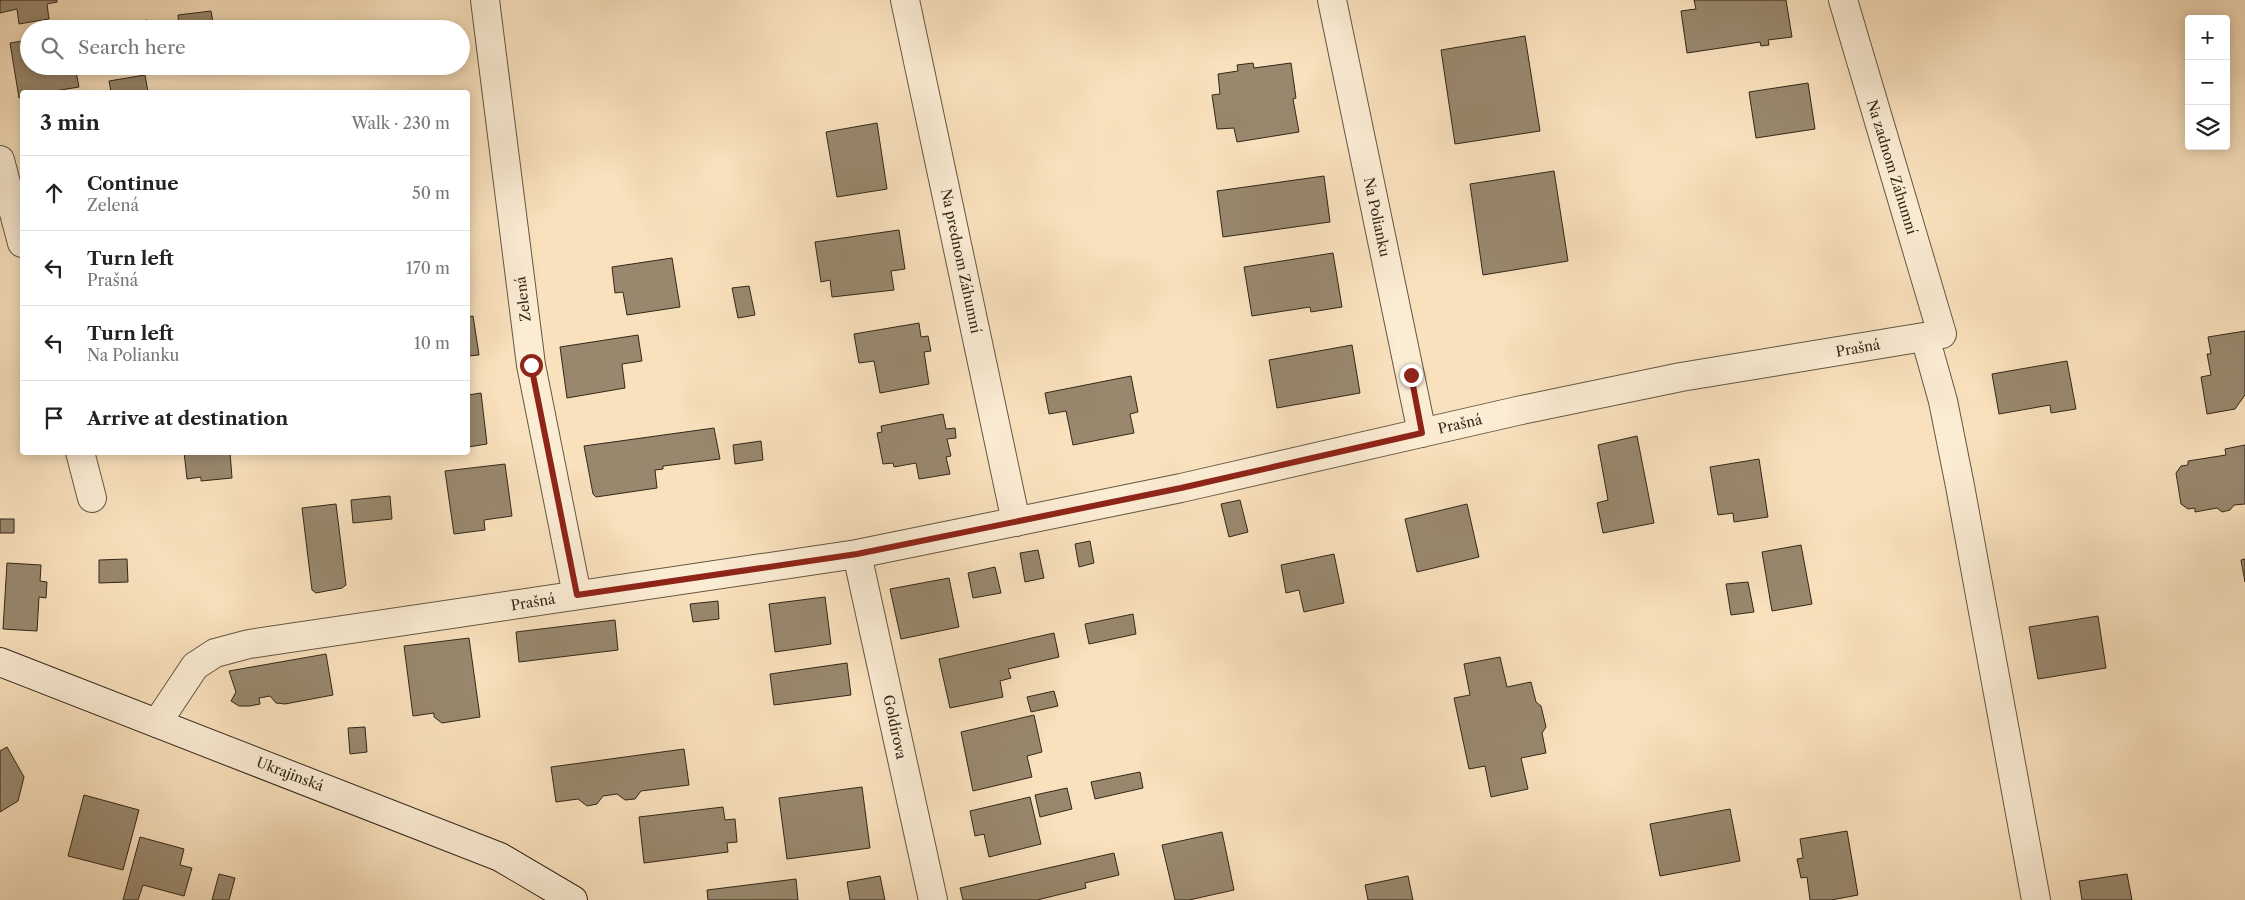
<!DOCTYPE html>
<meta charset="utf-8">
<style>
body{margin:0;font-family:"Libre Caslon Text",serif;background:#f2f2f2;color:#222}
.controls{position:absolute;right:15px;top:15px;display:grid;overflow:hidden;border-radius:5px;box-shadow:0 2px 12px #0003}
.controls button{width:45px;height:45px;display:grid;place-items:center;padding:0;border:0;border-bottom:1px solid #e0e0e0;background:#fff;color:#222;font:25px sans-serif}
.stop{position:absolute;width:15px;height:15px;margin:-11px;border:4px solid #8f2418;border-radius:50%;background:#fff}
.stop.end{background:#8f2418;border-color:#fff;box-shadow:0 1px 5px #0008}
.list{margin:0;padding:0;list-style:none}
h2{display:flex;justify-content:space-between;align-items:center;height:65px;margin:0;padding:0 20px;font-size:21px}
h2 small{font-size:16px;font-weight:400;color:#767676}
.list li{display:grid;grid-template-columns:32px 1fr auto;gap:15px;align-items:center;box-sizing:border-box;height:75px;padding:0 20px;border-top:1px solid #e0e0e0}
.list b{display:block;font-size:19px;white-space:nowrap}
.list p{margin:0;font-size:16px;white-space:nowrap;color:#767676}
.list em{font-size:16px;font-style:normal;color:#767676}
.icon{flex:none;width:28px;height:28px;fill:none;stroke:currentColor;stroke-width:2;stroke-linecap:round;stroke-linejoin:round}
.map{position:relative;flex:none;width:2245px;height:900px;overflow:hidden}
.search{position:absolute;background:#fff;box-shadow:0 2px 12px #0003;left:20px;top:20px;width:450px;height:55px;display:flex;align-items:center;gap:12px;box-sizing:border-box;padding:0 18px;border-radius:28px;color:#767676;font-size:19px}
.panel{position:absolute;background:#fff;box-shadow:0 2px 12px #0003;left:20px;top:90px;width:450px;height:365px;border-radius:5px}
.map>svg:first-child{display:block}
</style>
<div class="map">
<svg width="2245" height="900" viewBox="0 0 2245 900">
<rect width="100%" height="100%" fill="#f9e1bd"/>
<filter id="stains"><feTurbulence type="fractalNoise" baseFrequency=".004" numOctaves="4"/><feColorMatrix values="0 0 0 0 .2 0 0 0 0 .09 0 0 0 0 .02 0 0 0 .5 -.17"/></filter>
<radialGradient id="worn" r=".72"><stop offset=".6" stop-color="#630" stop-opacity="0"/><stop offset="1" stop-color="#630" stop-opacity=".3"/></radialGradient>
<path fill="#99886e" stroke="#322719" d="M0,0H57V2L47,4L49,19L19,24L17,9L0,13Z
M1694,0H1786L1792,37L1768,40L1769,45L1761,46L1760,42L1687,53L1681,11L1696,9Z
M211,11L214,28L179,29L178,15Z
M147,20L148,29H114V26Z
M1525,36L1540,131L1455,144L1441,50Z
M29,40V66H75L79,87L48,92H22V97L19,98L10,43Z
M1253,63L1254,68L1291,63L1296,98L1293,99L1299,132L1237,142L1234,128L1217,129L1212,95L1220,94L1218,74L1238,71L1237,65Z
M145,75L148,92H111L109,81Z
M1808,83L1815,129L1756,138L1749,92Z
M877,123L887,189L837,197L826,132Z
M1554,171L1568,261L1483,275L1470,184Z
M1324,176L1330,222L1223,237L1217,191Z
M899,230L905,269L891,271L894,290L832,297L830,280L821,282L815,242Z
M1333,253L1342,307L1311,312L1310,307L1252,316L1244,267Z
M672,258L680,307L627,315L623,292L615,293L612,267Z
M749,286L755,315L738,318L732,288Z
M473,316L479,355L468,356V317Z
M919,323L921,337L928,336L931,351L924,352L929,384L880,393L874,361L859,363L854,334Z
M2245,331V395L2235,409L2207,414L2201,377L2211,375L2207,354H2211L2208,337Z
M638,335L642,361L622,364L625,388L567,398L560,347Z
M1352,345L1360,393L1277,408L1269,360Z
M2067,361L2076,409L2051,413L2050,405L1999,414L1992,374Z
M1131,376L1138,412L1130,414L1134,433L1073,445L1066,411L1049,414L1045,393Z
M481,393L487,444L468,447V395Z
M943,414L946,429L955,428L956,438L947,439L951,456L946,457L950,474L919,479L916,463L894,467L893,463L883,464L877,433L882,432L881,426Z
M714,428L720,459L663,466V469L655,470L657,488L596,497L593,494L584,446Z
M1637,436L1654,523L1603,533L1597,503L1608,500L1598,445Z
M761,441L763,460L735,464L733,445Z
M2245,445V504L2234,505L2230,510L2222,512L2217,508L2195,512V508L2188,509L2181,504L2176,473L2181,466L2188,465V461L2226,455L2225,449Z
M184,452H230L232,478L201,481V477L187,479Z
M1759,459L1768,517L1734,522L1733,513L1718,515L1710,467Z
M505,464L512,516L484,520L485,530L454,534L445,471Z
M390,496L392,519L353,523L351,500Z
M1240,500L1248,532L1229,537L1221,504Z
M336,504L346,585L342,588L316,593L312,590L302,508Z
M1467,504L1479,557L1417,572L1405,519Z
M0,519H14V533H0Z
M1090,541L1094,563L1079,567L1075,544Z
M1801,545L1812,604L1772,611L1762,552Z
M1038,550L1044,578L1025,582L1020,553Z
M1334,554L1344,603L1304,612L1299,590L1286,593L1281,565Z
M127,559L128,582L99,583V560Z
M2245,559V582L2241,560Z
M7,563L41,565L40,581L47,582L46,598L39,597L37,631L3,629Z
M995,567L1001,593L973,598L968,573Z
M949,578L959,627L901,639L890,589Z
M1748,582L1754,612L1731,615L1726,584Z
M825,597L831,644L775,652L769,604Z
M718,601L719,619L693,622L690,604Z
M1133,614L1136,634L1089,644L1085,624Z
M2098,616L2106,668L2038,679L2029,627Z
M615,620L618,650L519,662L516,632Z
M1054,633L1059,657L1008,669L1011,678L1000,681L1003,697L950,708L939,659Z
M469,638L480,717L442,723L434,717V713L413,716L404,646Z
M326,654L333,695L285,704L276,703L270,696L259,698L260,704L250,706H239L231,701L236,692L229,671Z
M1500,657L1507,687L1531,682L1536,702L1541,706L1546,727L1542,733L1546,753L1521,758L1528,789L1491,797L1485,766L1469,769L1454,698L1470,695L1464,664Z
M847,663L851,695L774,705L770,674Z
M1054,691L1058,706L1031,712L1027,697Z
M1034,715L1042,752L1027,756L1032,777L973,791L961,732Z
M365,727L367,752L350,754L348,728Z
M7,747L24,777L18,801L0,812V751Z
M684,749L689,785L641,791L635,799L625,800L617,794L603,796L597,804L587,806L578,799L556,802L551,767Z
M1140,772L1143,788L1095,799L1091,782Z
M862,787L870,848L787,859L779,798Z
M1067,788L1072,809L1040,817L1035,795Z
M84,795L139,810L123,870L68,856Z
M1030,797L1041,844L989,857L984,834L975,836L970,811Z
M723,807L725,820L735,819L737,842L727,843L728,852L644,863L639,817Z
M1730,809L1740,861L1660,876L1650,824Z
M1847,831L1858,895L1831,900H1810L1807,877L1801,878L1797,859L1803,858L1800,839Z
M1222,832L1234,890L1189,900H1175L1162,845Z
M140,837L184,849L180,865L192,868L184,896L143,885L138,900H123Z
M1114,853L1119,875L1085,883L1086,888L1037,900H963L960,888Z
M219,874L235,878L229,900H212Z
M2127,874L2132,900H2082L2079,881Z
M880,876L885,900H850L847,882Z
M1408,876L1413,900H1368L1365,885Z
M796,879L798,900H708L707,890Z"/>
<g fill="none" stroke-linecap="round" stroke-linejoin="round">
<g stroke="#645642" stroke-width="30">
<path id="minor" d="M485,0L531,365L577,595
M905,0L1016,522
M1332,0L1422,433
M0,160L22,243
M1925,337L1943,401L1960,486L2036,900
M80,452L92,498
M857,554L933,900
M157,723L195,666L215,653L249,644L857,554L1181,488L1517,411L1681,377L1942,334L1843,0"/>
</g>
<g stroke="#322719" stroke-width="30">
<path id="secondary" d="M0,662L500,857L573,900"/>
</g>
<use href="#minor" stroke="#fbecd4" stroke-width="28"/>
<use href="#secondary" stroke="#fbecd4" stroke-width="28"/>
</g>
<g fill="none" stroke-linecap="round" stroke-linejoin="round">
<path stroke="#8f2418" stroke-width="6" d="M531,365L577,595L857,554L1181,488L1422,433L1411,375"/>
</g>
<g text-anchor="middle" stroke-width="5" stroke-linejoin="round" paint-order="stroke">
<g font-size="14" fill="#322719" stroke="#fbecd4">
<text transform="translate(1892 167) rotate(73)" y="5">Na zadnom Záhumní</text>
<text transform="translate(1377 217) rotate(78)" y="5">Na Polianku</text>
<text transform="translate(961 261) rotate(78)" y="5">Na prednom Záhumní</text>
<text transform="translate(523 299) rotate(-97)" y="5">Zelená</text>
<text transform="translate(1858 348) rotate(-10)" y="5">Prašná</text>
<text transform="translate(1460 424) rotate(-13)" y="5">Prašná</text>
<text transform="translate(533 602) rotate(-9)" y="5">Prašná</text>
<text transform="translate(895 727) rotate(78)" y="5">Goldírova</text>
<text transform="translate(290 774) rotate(21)" y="5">Ukrajinská</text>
</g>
</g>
<rect width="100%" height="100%" filter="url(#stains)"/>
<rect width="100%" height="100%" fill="url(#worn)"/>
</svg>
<div class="controls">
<button>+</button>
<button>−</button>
<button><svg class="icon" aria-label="layers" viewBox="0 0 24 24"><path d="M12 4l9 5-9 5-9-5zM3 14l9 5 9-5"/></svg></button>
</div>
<div class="stop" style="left:531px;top:365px"></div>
<div class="stop end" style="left:1411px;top:375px"></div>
<div class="search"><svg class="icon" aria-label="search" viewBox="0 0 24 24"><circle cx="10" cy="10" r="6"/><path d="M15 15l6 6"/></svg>Search here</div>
<section class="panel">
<h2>3 min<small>Walk · 230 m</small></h2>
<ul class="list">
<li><svg class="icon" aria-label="ahead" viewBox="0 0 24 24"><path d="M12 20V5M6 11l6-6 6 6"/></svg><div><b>Continue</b><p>Zelená</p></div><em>50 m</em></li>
<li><svg class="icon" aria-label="left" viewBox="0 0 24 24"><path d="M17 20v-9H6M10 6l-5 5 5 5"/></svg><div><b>Turn left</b><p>Prašná</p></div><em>170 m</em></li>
<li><svg class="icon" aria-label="left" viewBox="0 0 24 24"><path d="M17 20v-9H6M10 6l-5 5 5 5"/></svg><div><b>Turn left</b><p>Na Polianku</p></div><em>10 m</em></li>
<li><svg class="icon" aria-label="arrive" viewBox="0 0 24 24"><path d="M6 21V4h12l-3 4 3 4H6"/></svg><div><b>Arrive at destination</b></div></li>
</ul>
</section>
</div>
